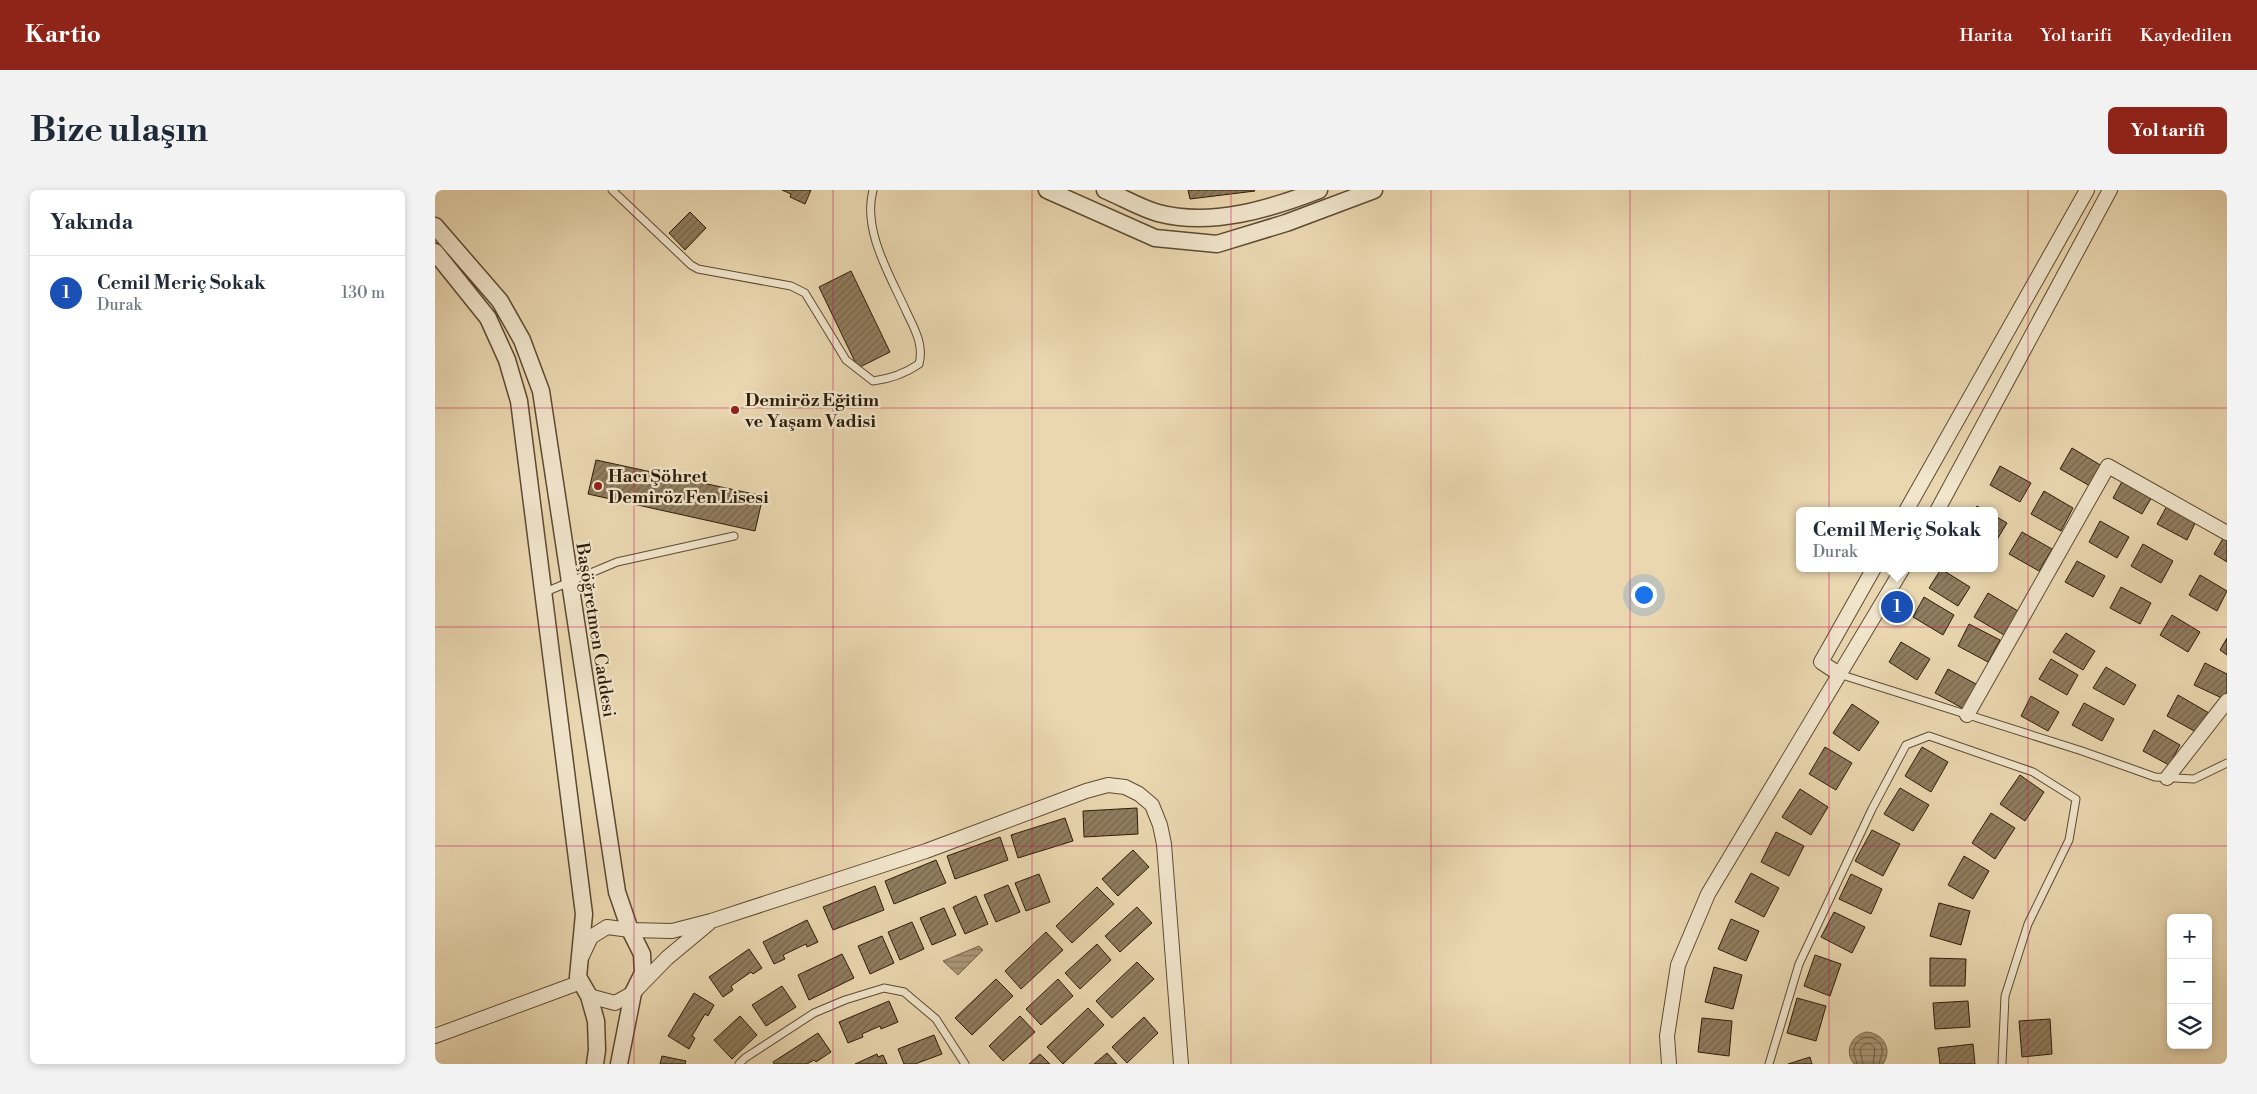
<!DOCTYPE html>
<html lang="tr">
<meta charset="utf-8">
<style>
body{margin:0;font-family:"Libre Bodoni",serif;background:#f2f2f3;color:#1f2937}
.controls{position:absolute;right:15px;bottom:15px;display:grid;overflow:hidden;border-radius:8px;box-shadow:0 2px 8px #0003}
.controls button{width:45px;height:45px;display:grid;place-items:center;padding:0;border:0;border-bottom:1px solid #e0e1e3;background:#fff;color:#1f2937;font:25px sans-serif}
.you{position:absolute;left:1208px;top:404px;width:18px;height:18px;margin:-12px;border:4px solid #fff;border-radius:50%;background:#1a73e8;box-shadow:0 0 0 8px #1a73e833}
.badge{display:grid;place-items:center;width:32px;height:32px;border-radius:50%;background:#8f2418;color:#fff;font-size:16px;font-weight:700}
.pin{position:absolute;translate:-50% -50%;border:2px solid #fff;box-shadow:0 1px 5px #0006}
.popup{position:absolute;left:1361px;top:317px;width:202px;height:65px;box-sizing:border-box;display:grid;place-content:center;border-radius:8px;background:#fff;filter:drop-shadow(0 1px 4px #0005);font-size:16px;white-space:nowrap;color:#747a83}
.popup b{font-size:19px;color:#1f2937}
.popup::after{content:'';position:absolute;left:50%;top:100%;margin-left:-10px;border:10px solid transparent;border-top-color:#fff}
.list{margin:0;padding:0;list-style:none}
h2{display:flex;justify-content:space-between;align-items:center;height:65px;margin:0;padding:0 20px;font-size:21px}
h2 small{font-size:16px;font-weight:400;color:#747a83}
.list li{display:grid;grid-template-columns:32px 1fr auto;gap:15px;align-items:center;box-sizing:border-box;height:75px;padding:0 20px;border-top:1px solid #e0e1e3}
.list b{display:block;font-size:19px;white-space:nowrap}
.list p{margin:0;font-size:16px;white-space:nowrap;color:#747a83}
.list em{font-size:16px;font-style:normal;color:#747a83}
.icon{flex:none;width:28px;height:28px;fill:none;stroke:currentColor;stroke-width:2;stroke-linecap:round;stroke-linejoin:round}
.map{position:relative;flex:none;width:1792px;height:874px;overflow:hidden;border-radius:8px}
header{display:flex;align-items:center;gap:30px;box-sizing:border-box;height:70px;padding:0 25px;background:#8f2418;color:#fff}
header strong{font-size:24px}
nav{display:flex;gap:28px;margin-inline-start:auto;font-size:18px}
.intro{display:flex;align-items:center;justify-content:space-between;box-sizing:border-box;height:120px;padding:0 30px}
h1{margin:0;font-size:35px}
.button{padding:12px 22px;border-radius:8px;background:#8f2418;color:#fff;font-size:18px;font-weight:700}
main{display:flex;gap:30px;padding:0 30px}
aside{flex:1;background:#fff;border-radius:8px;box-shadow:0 2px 8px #0003}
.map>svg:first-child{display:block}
</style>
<header>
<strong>Kartio</strong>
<nav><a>Harita</a><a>Yol tarifi</a><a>Kaydedilen</a></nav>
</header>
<div class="intro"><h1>Bize ulaşın</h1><a class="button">Yol tarifi</a></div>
<main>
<aside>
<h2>Yakında<small></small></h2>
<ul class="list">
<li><span class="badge" style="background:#1a4fb4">1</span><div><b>Cemil Meriç Sokak</b><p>Durak</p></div><em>130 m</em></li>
</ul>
</aside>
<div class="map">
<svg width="1792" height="874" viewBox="0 0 1792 874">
<defs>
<pattern id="water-rules" width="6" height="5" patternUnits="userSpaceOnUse" patternTransform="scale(1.25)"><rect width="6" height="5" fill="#aa9777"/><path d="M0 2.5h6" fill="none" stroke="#8b7a60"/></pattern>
<pattern id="building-hatch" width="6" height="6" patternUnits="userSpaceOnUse" patternTransform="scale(1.25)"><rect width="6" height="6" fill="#907d5f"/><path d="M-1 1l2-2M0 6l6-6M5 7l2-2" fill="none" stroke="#76664c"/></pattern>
</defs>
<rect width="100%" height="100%" fill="#ead7b0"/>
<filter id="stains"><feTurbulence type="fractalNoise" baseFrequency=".004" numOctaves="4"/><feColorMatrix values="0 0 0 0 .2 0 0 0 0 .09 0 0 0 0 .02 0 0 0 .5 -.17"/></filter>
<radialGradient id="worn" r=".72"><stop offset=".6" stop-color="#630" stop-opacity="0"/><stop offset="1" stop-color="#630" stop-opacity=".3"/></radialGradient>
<path fill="url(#water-rules)" stroke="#78664b" d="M544,756L548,760L523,785L508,771Z
M1431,842C1448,843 1458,859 1448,874H1419C1409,861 1416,846 1431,842Z"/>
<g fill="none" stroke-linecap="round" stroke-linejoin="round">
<path stroke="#6c5a40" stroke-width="1" d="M1422,874C1421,868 1418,864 1419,858C1423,844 1443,844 1447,858C1448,864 1445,868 1444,874
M1428,874L1425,860C1428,852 1436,851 1440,859L1438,874"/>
</g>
<path fill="url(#building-hatch)" stroke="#2e1c08" d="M347,0H376L370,14L355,7L356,4Z
M753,0H819L820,1L755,9Z
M255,22L271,38L250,60L234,43Z
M416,81L455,162L423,178L384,97Z
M1637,258L1667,276L1655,296L1625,279Z
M161,270L328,306L320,341L153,304Z
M1565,276L1596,293L1585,312L1555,295Z
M1689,288L1718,305L1707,324L1678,308Z
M1609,301L1638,318L1626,341L1596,324Z
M1733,314L1762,329L1752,350L1722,334Z
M1542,316L1550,321H1539Z
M1560,326L1572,333L1560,353Z
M1665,331L1694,347L1682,368L1654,352Z
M1587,342L1617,359L1604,381L1574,364Z
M1790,345L1792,347V372L1779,364Z
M1708,354L1738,371L1726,393L1696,376Z
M1642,371L1670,386L1658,407L1630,392Z
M1506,379L1535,397L1523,416L1494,398Z
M1765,385L1792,401L1782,421L1754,405Z
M1686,397L1716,413L1705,434L1675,418Z
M1553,403L1583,421L1569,445L1539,427Z
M1489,407L1519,425L1508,445L1478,427Z
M1737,425L1765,442L1753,462L1725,445Z
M1534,434L1565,450L1553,472L1523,456Z
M1631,443L1660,461L1648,480L1618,462Z
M1792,448V465L1785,460Z
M1466,452L1495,469L1482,490L1454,472Z
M1616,469L1643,485L1632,505L1604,489Z
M1770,473L1792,484V502L1789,509L1759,495Z
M1671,477L1701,495L1689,515L1658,498Z
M1513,479L1543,495L1529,519L1500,503Z
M1743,505L1774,523L1763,543L1732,526Z
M1596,506L1624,522L1613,541L1586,526Z
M1649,513L1679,529L1667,551L1637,535Z
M1417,514L1444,532L1424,561L1398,543Z
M1719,540L1745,555L1734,575L1708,561Z
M1390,557L1417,573L1401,600L1374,584Z
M1487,557L1513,572L1496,602L1470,586Z
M1585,585L1609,602L1590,631L1565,614Z
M1465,598L1494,615L1478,641L1449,624Z
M1365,599L1393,617L1376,645L1347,627Z
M702,618L703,644L649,647L648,621Z
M1556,623L1580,638L1560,669L1537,653Z
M630,628L638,651L583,668L576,645Z
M1437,640L1465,654L1448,686L1420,671Z
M1341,642L1369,656L1354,686L1326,672Z
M565,647L573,670L520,689L512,666Z
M698,660L714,677L683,706L667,689Z
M1529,666L1554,681L1538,709L1513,695Z
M501,670L511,693L459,714L450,691Z
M1316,683L1344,698L1329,727L1300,712Z
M604,684L615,712L591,721L580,693Z
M1416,684L1447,699L1436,724L1404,709Z
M573,695L585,722L561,732L549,705Z
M440,696L449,720L398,740L388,717Z
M662,697L679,714L637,753L621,736Z
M541,706L553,734L530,744L518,717Z
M1504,713L1535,721L1526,755L1495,746Z
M702,717L717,733L685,762L670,746Z
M509,718L521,745L497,755L485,728Z
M1399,722L1430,737L1417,763L1386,747Z
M1296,729L1324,741L1311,771L1283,759Z
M372,730L383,752L372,757L371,754L348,765L350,769L339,774L328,752Z
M477,732L489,759L465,770L453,742Z
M611,742L628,760L586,799L570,781Z
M447,746L459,773L435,784L423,756Z
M662,754L676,770L645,799L630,783Z
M314,759L327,778L318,784L316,782L296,796L298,800L288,807L274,787Z
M407,764L419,788L374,810L363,785Z
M1380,765L1406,774L1395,806L1369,796Z
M1495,768L1531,769L1530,796H1495Z
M702,772L719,789L677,828L661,811Z
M1279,777L1307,785L1298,819L1270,812Z
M561,789L578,806L537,845L520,828Z
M623,789L638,806L606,835L591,819Z
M347,796L361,817L331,836L317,815Z
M259,803L279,815L273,826L270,824L257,846L260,848L254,859L233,846Z
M1362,808L1391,816L1381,851L1352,843Z
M454,811L463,832L446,839L445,836L427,844L428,847L413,853L404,832Z
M1533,811L1535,837L1500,839L1498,813Z
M653,818L669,835L628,874L612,857Z
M305,826L322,845L297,869L279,850Z
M585,826L600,842L568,871L554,856Z
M709,827L723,843L692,873L677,857Z
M1267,828L1297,831L1294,866L1263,862Z
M1615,829L1617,864L1587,867L1584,831Z
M383,843L396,862L381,872L379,870L372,874H339L338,872Z
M499,845L507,864L480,874H469L463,859Z
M1538,854L1540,874H1505L1503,858Z
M672,863L682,874H659Z
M442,864L443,867L448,865L452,874H420Z
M605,864L615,874H594Z
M227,866L251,871L250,874H225Z
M1375,867L1377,874H1353Z"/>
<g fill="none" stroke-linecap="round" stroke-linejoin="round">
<g stroke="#5d4b32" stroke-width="9">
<path id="service" d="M177,0L256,75L263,79L356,96L370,103L411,170L438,191C454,189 471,183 484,174C489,155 480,140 472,123C456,87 427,41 438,0
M108,403L182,372L299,346
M1404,484L1647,561L1720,587L1759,589L1792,573
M304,874L310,868L379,823L410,810L449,798L469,802L501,829L530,874
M1334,874L1364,774L1437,619L1471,555L1494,546L1598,582L1641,609L1634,650L1593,734L1570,806L1567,874"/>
</g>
<g stroke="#5d4b32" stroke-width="16">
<path id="minor" d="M1471,321L1652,0
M1502,321L1675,0
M1404,484L1386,472L1439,378
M1532,525L1673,276L1792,343
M1732,588L1792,511
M147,766L156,747L172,737L195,740L237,741L276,731L491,661L651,601L673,595L690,597L704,604L717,615L725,635L729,654L746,874
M154,806L180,813L198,803L232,768L274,733
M0,846L146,792
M1234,874L1232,846L1243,775L1273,704L1468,378"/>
</g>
<g stroke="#5d4b32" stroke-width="19">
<path id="tertiary" d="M612,0L720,48L782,54L851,33L939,0
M670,0C687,7 705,18 723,23C776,37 835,19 884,0
M0,36L65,111L87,150L106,201L182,702L195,740L207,764L208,783L198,803L184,874
M0,62L53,128L72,170L84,211L149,724L143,787L154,806L161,831L162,860L160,874"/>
</g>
<use href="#service" stroke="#f1e5cc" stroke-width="7"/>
<use href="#minor" stroke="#f1e5cc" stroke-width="14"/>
<use href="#tertiary" stroke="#f1e5cc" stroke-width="16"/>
</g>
<path fill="none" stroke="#c2185b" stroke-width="1" stroke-opacity="0.55" d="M199,0V874M398,0V874M597,0V874M796,0V874M996,0V874M1195,0V874M1394,0V874M1593,0V874M0,218H1792M0,437H1792M0,656H1792"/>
<g fill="#8f2418" stroke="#f1e5cc" stroke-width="2">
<circle cx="300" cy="220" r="5"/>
<circle cx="163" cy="296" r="5"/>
</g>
<g text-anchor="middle" stroke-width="4.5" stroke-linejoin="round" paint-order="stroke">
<g font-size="18" font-weight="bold" fill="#2e1c08" stroke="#f1e5cc" text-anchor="start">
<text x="310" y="216">Demiröz Eğitim<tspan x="310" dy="21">ve Yaşam Vadisi</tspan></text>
<text x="173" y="292">Hacı Şöhret<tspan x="173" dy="21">Demiröz Fen Lisesi</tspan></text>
</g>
<g font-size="18" fill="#2e1c08" stroke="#f1e5cc">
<text transform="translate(161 440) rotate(81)" y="6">Başöğretmen Caddesi</text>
</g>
</g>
<rect width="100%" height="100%" filter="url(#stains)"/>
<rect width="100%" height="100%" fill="url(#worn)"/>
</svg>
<div class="controls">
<button>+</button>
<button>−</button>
<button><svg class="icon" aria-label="layers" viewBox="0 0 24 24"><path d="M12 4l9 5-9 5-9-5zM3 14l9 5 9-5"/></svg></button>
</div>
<div class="you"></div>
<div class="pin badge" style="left:1462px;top:417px;background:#1a4fb4">1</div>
<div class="popup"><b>Cemil Meriç Sokak</b>Durak</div>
</div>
</main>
